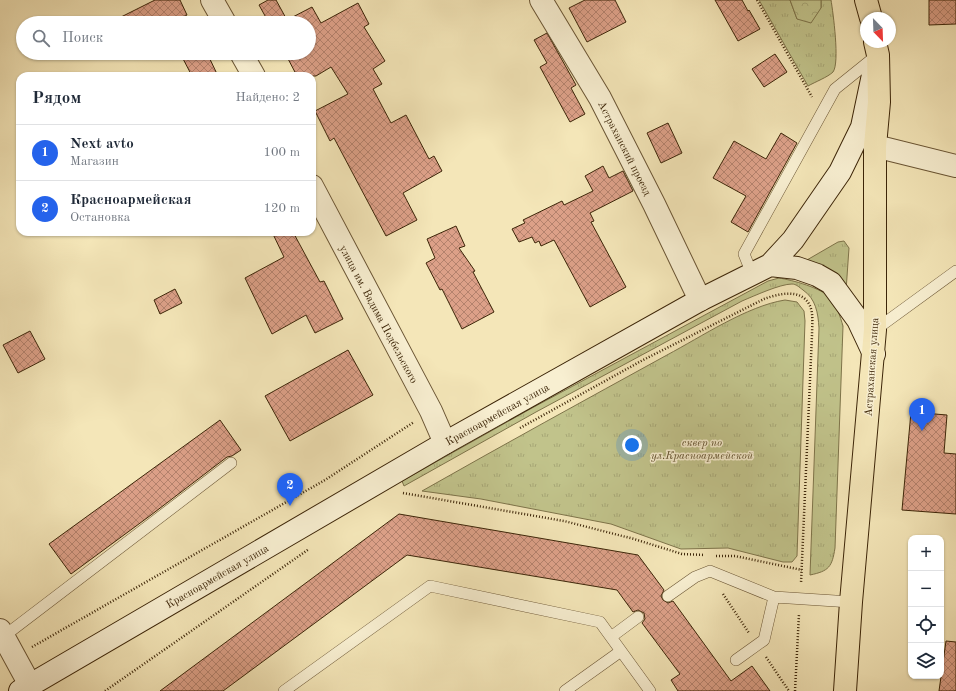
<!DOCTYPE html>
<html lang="ru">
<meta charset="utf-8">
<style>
body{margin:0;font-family:"Old Standard TT",serif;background:#f6f6f7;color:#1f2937}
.controls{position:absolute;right:12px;bottom:12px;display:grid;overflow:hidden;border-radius:8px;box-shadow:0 1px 3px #0004}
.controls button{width:36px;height:36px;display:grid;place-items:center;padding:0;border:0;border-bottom:1px solid #e0e1e3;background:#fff;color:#1f2937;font:20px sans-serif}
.compass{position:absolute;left:860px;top:12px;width:36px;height:36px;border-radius:50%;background:#fff;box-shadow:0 1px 3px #0004;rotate:157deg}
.you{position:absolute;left:632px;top:445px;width:14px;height:14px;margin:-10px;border:3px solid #fff;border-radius:50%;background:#1a73e8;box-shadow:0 0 0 6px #1a73e833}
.badge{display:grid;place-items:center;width:26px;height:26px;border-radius:50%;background:#2563eb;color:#fff;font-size:13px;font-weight:700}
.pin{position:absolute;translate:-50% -33px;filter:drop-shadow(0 1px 2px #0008)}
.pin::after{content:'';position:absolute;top:21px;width:14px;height:12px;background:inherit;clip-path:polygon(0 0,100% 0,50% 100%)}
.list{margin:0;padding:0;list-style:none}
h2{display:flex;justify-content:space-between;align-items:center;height:52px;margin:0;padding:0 16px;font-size:17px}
h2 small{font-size:13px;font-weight:400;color:#747a83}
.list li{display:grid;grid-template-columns:26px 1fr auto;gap:12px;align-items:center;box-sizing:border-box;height:56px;padding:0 16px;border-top:1px solid #e0e1e3}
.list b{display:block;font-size:15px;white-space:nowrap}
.list p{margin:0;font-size:13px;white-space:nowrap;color:#747a83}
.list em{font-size:13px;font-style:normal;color:#747a83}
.icon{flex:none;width:22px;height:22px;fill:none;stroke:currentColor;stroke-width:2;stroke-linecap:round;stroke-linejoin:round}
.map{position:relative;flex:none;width:956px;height:691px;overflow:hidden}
.search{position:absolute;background:#fff;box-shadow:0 1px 3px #0004;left:16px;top:16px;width:300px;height:44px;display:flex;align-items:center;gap:10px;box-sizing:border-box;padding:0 14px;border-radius:22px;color:#747a83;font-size:15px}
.panel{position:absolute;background:#fff;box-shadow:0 1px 3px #0004;left:16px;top:72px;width:300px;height:164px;border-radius:12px}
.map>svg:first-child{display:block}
</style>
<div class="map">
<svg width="956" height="691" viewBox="0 0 956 691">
<defs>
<pattern id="grass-tufts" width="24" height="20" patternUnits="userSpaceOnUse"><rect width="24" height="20" fill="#c1c38b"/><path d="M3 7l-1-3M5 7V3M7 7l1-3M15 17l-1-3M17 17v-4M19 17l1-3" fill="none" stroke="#a7a776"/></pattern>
<pattern id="forest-crowns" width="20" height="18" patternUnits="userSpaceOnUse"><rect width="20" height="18" fill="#c1c38b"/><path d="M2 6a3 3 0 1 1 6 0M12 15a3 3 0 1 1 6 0" fill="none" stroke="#a7a776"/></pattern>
<pattern id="building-cross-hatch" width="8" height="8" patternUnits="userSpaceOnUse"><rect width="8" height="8" fill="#dca088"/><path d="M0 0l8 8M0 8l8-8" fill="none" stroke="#b4826d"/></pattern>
</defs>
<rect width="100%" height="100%" fill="#f4e6b8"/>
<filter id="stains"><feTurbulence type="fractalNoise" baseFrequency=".005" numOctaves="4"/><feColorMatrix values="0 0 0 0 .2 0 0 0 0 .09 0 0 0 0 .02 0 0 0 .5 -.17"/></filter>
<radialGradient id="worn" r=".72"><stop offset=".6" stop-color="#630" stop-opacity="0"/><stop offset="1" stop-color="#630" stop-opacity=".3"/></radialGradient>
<path fill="url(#grass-tufts)" stroke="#7e744a" d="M759,0H790L797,19L821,8V0H831C833,12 840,63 833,72C828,77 815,82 808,86Z
M844,241L849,248L846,291L800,264L838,242Z
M779,278C792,280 822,288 830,298C837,306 840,316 843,326L835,548C832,567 829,571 810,575L819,328C818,313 816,299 803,290C799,287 796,284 792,284C780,284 754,296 742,301L536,412L404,486L402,481L532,408L768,281Z
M785,300L797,302L804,311L805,321L797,556L792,562H783L728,548L681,549L611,524L481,499L422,491C503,445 585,400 667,355C701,337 747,306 785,300Z"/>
<path fill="url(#forest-crowns)" stroke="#7e744a" d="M790,0H821V8L811,23L797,19Z"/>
<path fill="url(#building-cross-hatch)" stroke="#3c2508" d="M155,0H180L187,15L171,23H109Z
M268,0H276L287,20L312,7L321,23L358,3L369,24L364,27L385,61L373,69L382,84L373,89L391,123L406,115L429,159L434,156L442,171L403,193L417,220L386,236L334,138L330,141L315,111L348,94L331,67L316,76H297L285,53H309V23H269L259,5Z
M585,0H615L626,22L587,42L569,8Z
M715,0H742L748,11L749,10L760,29L738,41Z
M929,0H956V24L929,25Z
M547,33L576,85L571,88L585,114L570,122L540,67L547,63L534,40Z
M180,53H207L218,76H192Z
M775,54L787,72L764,87L752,69Z
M668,123L682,153L661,163L647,133Z
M781,133L797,143L748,232L731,222L746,196L713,178L734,141L766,159Z
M603,166L609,178L623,171L633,191L590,213L594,221L591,222L626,287L590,307L554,240L541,246L539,241L535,243L532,237L519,242L512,229L525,223L523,220L562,201L564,205L593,191L585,176Z
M456,226L465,246L459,248L475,271L473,272L494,312L462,329L442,289L440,290L426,263L435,258L427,239Z
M272,232H293L320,282L324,281L343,319L315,333L306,315L272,334L245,278L284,257Z
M175,289L182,303L160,314L154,300Z
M30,331L45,359L18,373L3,345Z
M348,350L373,395L290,441L265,396Z
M911,412L947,415L944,453L956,454V514L902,510Z
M220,420L241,450L232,456L227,457L151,515L71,574L49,544Z
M399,514L638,555L664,590L661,596L663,600L668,603L673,601L731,681L752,666L770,691H678L671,680L680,674L642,623L645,619L644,613L638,610L633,612L617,590L407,555L223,691H160Z
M946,641L956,642V691H939Z"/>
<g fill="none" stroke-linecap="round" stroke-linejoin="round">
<g stroke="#6a5534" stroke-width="12">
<path id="lane" d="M752,274L744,254L835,89L876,56
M875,330L956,271
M668,596L695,577L710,571L774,597
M3,637L231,463
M611,637L638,617
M736,660L764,640L774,597L851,602
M284,691L430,586L600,622L650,691
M565,691L621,651"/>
</g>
<g stroke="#6a5534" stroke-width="24">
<path id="street" d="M212,0L225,23
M541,0L600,98L654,204L700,300
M241,53L254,76
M875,146L956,166
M312,186L431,411L445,443
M0,630L30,685"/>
</g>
<g stroke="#3c2508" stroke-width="24">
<path id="secondary" d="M770,265L797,268L817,275L831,283L858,320L874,354
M20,691L445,443L700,300L770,265L793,240L840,172L862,127L874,70"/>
</g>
<g stroke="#3c2508" stroke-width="24">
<path id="primary" d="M866,0L871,18
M845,691L851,602L875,330V146L879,102L878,55L875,42"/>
</g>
<path stroke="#3c2508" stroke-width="2.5" stroke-dasharray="1 2" stroke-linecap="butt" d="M757,0L812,97
M520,428L643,360L764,299C778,294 800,288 809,304C814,312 812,326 812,335L801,583
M403,493L564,521L634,539L682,554L705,555
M716,556H735L802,570
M723,594L749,633
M32,647L325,480L414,422
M766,657L789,691
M105,691L309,549
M795,691L799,614"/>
<use href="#lane" stroke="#f8efd1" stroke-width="11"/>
<use href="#street" stroke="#f8efd1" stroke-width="22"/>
<use href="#secondary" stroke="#f8efd1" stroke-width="22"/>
<use href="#primary" stroke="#f4e6b8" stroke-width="22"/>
</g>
<g text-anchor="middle" stroke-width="3" stroke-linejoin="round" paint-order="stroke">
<g font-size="11" fill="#3c2508" stroke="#f8efd1">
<text transform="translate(625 148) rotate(63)" y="4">Астраханский проезд</text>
<text transform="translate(379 314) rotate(62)" y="4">улица им. Вадима Подбельского</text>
<text transform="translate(871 367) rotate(-86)" y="4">Астраханская улица</text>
<text transform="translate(497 414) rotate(-29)" y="4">Красноармейская улица</text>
<text transform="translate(217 576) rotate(-30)" y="4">Красноармейская улица</text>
</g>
<g font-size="11" font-style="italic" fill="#5d4c29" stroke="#f8efd1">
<text x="702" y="446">сквер по<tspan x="702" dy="13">ул.Красноармейской</tspan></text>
</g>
</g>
<rect width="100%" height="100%" filter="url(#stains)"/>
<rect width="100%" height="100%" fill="url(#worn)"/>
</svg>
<div class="controls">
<button>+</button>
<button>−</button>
<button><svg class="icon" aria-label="locate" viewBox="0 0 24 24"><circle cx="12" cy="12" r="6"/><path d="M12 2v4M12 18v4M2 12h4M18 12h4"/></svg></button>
<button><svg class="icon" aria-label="layers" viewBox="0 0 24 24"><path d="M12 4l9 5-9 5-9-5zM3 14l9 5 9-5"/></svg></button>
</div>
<svg class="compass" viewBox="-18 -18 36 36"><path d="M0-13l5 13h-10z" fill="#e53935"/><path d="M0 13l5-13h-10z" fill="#747a83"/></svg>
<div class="you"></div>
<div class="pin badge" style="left:922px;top:431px">1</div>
<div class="pin badge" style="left:290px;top:506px">2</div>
<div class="search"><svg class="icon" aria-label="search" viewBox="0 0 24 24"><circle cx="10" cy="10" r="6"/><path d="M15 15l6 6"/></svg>Поиск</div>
<section class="panel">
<h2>Рядом<small>Найдено: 2</small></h2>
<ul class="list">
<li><span class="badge">1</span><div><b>Next avto</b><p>Магазин</p></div><em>100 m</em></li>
<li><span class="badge">2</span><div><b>Красноармейская</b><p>Остановка</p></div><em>120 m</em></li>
</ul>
</section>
</div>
